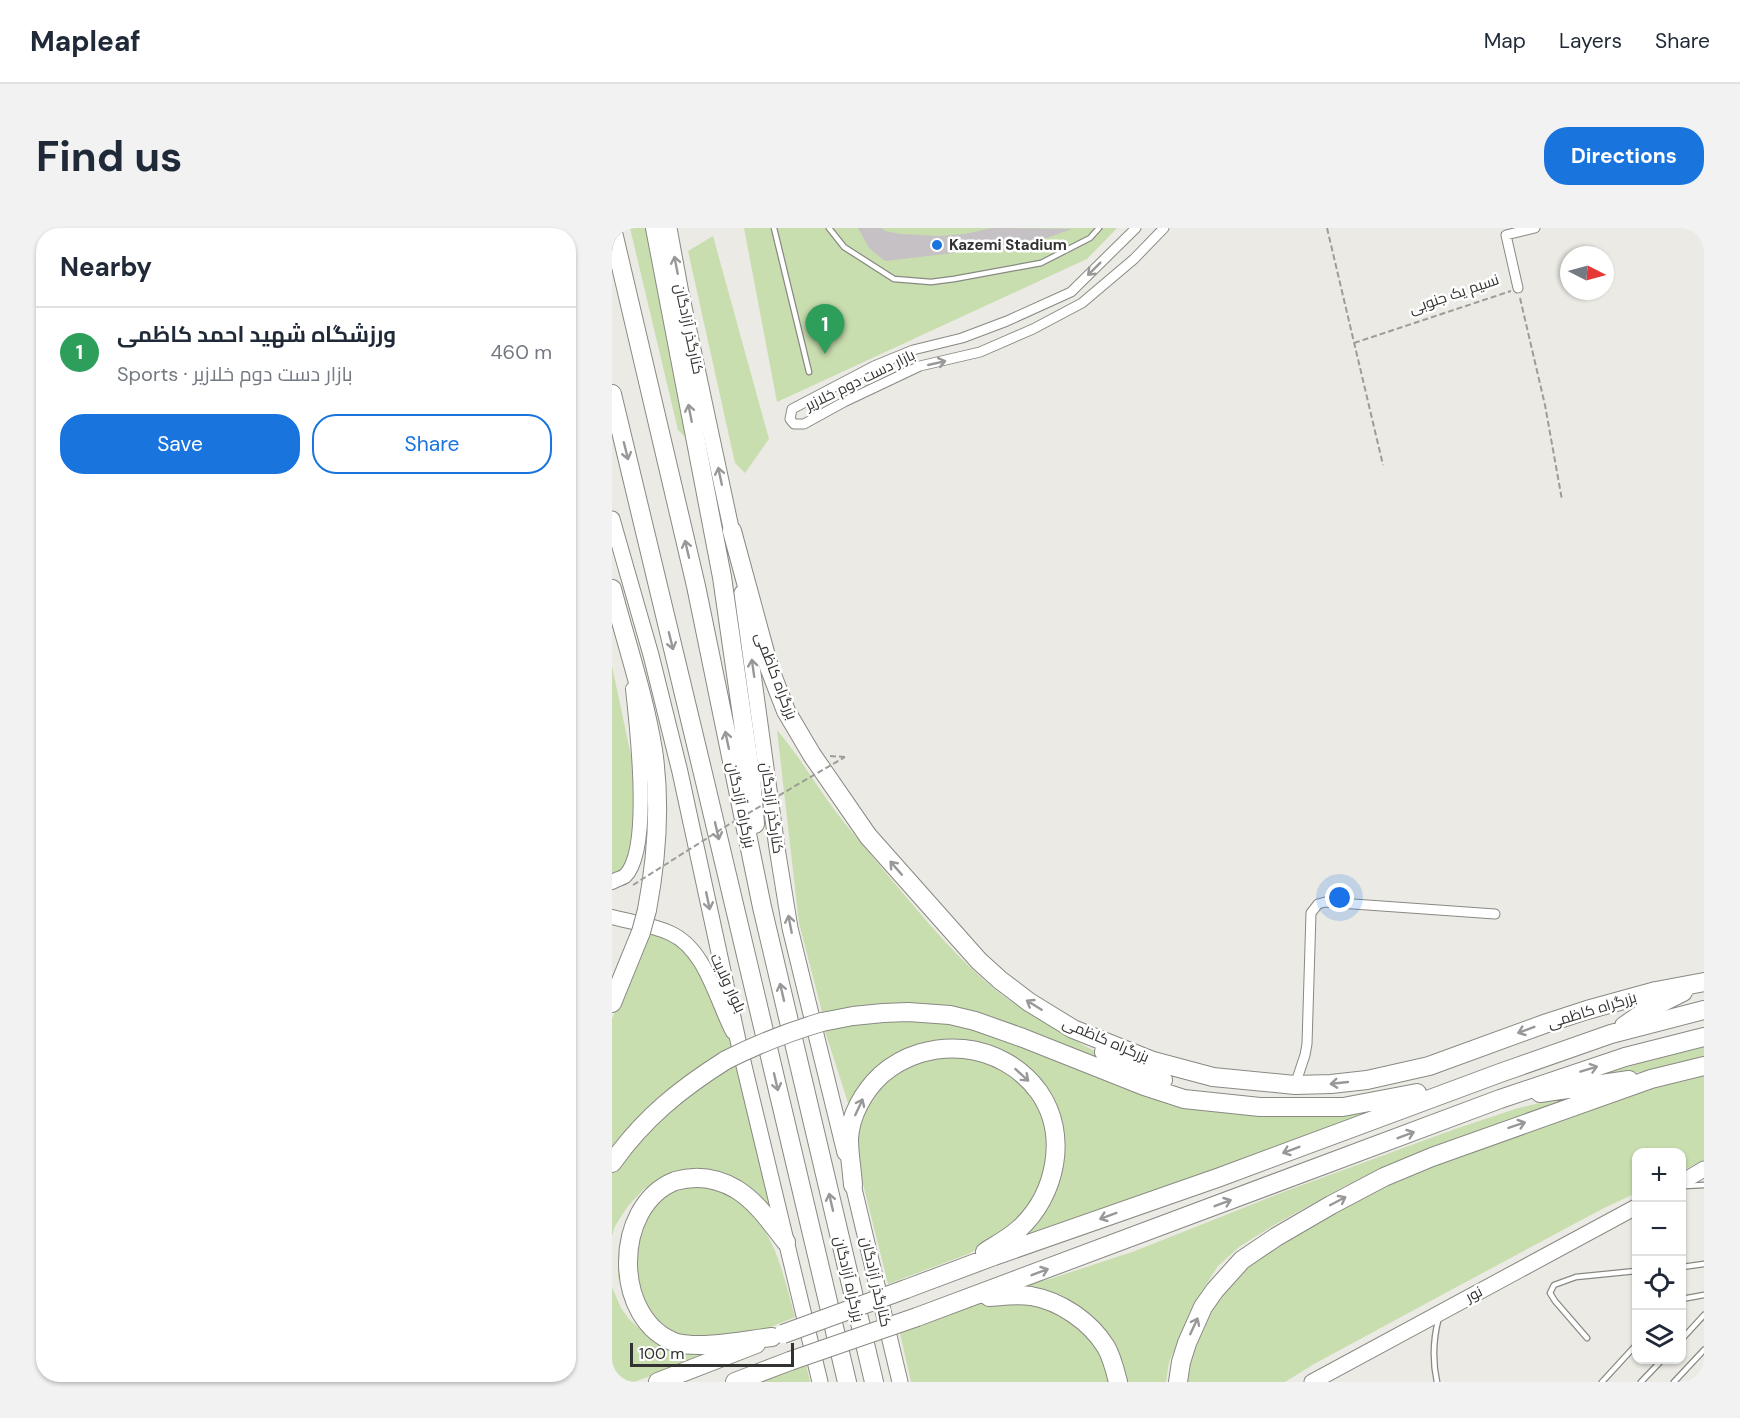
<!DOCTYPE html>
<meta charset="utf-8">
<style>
body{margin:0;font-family:"DM Sans",Cairo,sans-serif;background:#f2f2f3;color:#1f2937}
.controls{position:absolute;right:18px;bottom:18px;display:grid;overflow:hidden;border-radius:12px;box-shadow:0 2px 4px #0004}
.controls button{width:54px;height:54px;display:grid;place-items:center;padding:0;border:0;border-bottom:2px solid #e0e1e3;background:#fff;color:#1f2937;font:30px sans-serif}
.compass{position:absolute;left:948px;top:18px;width:54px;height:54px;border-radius:50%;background:#fff;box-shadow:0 2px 4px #0004;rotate:96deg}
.scale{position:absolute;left:18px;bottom:15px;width:164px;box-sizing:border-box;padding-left:6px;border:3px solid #323230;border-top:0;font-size:16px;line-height:21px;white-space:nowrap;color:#323230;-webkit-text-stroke:4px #fff;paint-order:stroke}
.you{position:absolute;left:728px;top:670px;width:21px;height:21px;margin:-15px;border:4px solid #fff;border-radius:50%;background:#1a73e8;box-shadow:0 0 0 9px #1a73e833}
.badge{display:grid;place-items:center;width:39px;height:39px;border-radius:50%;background:#1974de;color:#fff;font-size:20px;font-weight:700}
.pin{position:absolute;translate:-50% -50px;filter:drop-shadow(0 2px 3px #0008)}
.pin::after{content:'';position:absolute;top:32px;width:21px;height:18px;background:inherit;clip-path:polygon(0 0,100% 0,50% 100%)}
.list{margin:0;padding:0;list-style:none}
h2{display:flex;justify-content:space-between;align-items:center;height:78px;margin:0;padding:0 24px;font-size:26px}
h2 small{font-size:20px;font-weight:400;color:#747a83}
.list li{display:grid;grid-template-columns:39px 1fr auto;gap:18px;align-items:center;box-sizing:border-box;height:90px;padding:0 24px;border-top:2px solid #e0e1e3}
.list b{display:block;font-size:22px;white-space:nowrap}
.list p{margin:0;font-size:20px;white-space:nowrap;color:#747a83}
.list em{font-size:20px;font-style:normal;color:#747a83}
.actions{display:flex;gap:12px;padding:18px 24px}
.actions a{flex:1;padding:14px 0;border:2px solid #1974de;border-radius:24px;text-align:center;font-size:21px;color:#1974de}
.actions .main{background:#1974de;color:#fff}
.icon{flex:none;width:33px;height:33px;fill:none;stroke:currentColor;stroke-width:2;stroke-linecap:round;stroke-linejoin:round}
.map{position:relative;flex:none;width:1092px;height:1154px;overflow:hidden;border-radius:24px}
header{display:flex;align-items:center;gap:36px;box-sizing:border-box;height:84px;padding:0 30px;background:#fff;border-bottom:2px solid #e0e1e3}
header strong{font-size:28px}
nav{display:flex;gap:33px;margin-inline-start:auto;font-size:21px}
.intro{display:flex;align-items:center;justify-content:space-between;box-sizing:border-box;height:144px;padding:0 36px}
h1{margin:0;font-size:42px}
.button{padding:15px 27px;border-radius:24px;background:#1974de;color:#fff;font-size:21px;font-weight:700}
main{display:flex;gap:36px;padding:0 36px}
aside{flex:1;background:#fff;border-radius:24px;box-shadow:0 2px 4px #0004}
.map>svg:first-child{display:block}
</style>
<header>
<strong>Mapleaf</strong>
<nav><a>Map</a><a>Layers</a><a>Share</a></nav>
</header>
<div class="intro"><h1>Find us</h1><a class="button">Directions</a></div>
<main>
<aside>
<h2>Nearby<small></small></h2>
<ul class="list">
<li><span class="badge" style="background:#2e9e5b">1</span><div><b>ورزشگاه شهید احمد کاظمی</b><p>Sports · بازار دست دوم خلازیر</p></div><em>460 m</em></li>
</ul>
<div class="actions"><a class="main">Save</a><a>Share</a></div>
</aside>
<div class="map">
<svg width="1092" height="1154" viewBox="0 0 1092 1154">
<rect width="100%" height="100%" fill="#ebeae4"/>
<path fill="#c9deaf" d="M18,0H36L76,212L66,202Z
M132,0H505L475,31L165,174Z
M101,8L157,211L133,245L123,235L76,23Z
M0,438L22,542V598L16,632L8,644L0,647Z
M165,502C184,524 199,549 216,573C235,600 258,625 279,651C312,690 346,732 386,764C425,793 469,815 511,839L393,797L238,783L210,784L187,695Z
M36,699L74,719L102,772L121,822L0,926V791Z
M271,791L344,795L600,881L636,887L677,888L774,877L580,951L393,1018L413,1005L448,900L383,821L364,814L341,813L322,814L238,881L212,800Z
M1092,817V831L1044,841L949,858Z
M352,825L395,843L415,861L430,886L437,912L431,955L412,987L381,1013L356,1026L276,1056L241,916L255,872L289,838Z
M127,831L159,981L139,961L62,946L32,961L16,978L3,998L0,1008V943L53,882Z
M1092,847V932L1070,943V924H1024V965L992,980L852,1055L702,1136L673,1154H571L575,1131L601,1075L638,1036L658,1022L790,947L1021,866Z
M973,864L771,940L731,959L662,997L627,1019L606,1038L588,1066L557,1134L554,1154H512L509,1131L487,1100L390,1062L438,1051L523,1023L674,963L843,901L903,881Z
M98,957C159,983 167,1031 183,1089L135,1109L61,1108L13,1067L6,1049V1029L8,1012L18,990L65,959Z
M0,1059L9,1080L17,1091L31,1104L47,1112L126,1116L22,1154H0Z
M382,1073H421L458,1090L488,1123L499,1154H299L287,1101L361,1077Z
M194,1137L198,1154H147Z"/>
<path fill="#c6c1c4" d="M246,0H270L273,3L289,6L328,8L353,6L379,0L460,1L432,11L342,25L273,33L257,20Z"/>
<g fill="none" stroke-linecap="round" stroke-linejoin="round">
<g stroke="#898983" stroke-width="7">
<path id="lane" d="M162,0L197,144
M217,0L232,19L282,51L319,54L342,51L429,35L478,10L487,0
M1072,958L1092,957
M1070,1039L1092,1036
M1070,1071L1092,1067
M975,1110L943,1073L938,1065L942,1057L964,1049L1024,1043
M1070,1111L1092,1087
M825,1154C820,1131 821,1111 827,1089
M990,1154L1024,1117
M1029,1154L1050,1132
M1062,1154L1092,1122"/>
</g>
<g stroke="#898983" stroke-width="11">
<path id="street" d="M524,0L459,64L395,93L350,110L301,122L262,138L180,181L178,191L182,196H192L232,174L308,138L368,124L421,101L470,75L522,31L552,0
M906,60L894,7L923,0
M683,857L693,827L695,816L699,685L706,676L713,674L883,686"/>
</g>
<g stroke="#898983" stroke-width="16">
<path id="secondary" d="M0,654C3,652 10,650 13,648C40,622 25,498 21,461
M0,689C19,694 40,697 58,705C94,721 104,772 121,804"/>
</g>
<g stroke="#898983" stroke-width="17">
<path id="primary" d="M57,0L69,65L122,314
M0,291L39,427L68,544L127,817L208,1154
M130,365L165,620L178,700L233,925
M239,948L288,1154
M1070,954L1092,941
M700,1154L1024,979"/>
</g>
<g stroke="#898983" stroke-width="20">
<path id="highway" d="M0,0L84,358L150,679L262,1154
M43,0L110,349L139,550L143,596
M0,166L94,558L235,1154
M120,303L157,439L174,483L200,527L256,608L367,733L388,752L417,774L461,801L541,833L601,849L683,857L719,856L755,852L817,838L935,795L975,782L1044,763L1092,754
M0,361C14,414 32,467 41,522C49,576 45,629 35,682
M0,775L29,704
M210,794L241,788L271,785L296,784L338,787L363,793L411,810L532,858L572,871L648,879H731L805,865
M1012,798L1035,782L1071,764
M492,824L536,847L551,852
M928,865L1017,852
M0,935C32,890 68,861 114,832
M241,957C240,942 237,926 237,911C238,887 252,863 269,847C316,806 390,813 427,864C457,907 444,967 407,1001C397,1010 384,1017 373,1024
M294,1061L382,1028L608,949L888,845L999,806L1092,782
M377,1069C390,1068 405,1066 419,1068C448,1073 478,1093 494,1119C500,1129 503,1142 506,1154
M305,1089L888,871L1013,829L1092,809
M160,1109C133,1112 91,1121 65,1115C0,1093 0,978 63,953C84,947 105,950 124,961C145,974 159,995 174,1014
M46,1154L144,1116
M123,1154L178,1133
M566,1154L569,1134L575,1115L591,1079L603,1062L630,1032L664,1009L719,977L772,949L820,929L1039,851L1092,838"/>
</g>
<path stroke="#9d9d98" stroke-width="2" stroke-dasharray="6 3" stroke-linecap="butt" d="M715,0L771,237
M908,70L933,177L950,272
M742,115L899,63
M218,528L233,529"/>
<use href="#lane" stroke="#fff" stroke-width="4.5"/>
<use href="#street" stroke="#fff" stroke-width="9"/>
<use href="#secondary" stroke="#fff" stroke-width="14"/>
<use href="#primary" stroke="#fff" stroke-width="15"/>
<use href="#highway" stroke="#fff" stroke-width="18"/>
<g stroke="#898983" stroke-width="20" stroke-linecap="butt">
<path id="highway-bridge" d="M29,704L35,682
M114,832C146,816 176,804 210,794
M171,1106L294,1061
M178,1133L305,1089"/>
</g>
<path stroke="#9d9d98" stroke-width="2" stroke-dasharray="6 3" stroke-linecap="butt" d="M21,657L116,597L233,529"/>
<use href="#highway-bridge" stroke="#fff" stroke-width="18"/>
</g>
<defs><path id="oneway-shaft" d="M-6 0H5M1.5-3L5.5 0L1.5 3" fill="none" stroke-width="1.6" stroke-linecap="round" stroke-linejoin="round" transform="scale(1.5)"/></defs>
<g stroke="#989898">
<use href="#oneway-shaft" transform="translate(64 37) rotate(-101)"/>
<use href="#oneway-shaft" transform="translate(482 41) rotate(135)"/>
<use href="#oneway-shaft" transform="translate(325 135) rotate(-13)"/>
<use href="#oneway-shaft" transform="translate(78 185) rotate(-101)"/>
<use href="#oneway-shaft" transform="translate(14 223) rotate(76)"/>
<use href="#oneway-shaft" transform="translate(108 248) rotate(-102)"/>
<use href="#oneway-shaft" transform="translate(75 321) rotate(-103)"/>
<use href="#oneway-shaft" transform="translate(59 413) rotate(76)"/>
<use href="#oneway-shaft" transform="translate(141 440) rotate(-98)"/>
<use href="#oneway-shaft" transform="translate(115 512) rotate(-102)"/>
<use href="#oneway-shaft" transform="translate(105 603) rotate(77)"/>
<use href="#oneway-shaft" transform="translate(284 640) rotate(-131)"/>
<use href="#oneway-shaft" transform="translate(96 673) rotate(78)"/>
<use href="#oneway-shaft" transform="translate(178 696) rotate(-101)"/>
<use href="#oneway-shaft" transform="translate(170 764) rotate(-103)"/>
<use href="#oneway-shaft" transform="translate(422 777) rotate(-148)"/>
<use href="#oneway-shaft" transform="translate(914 802) rotate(159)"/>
<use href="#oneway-shaft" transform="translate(977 841) rotate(-17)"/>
<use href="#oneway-shaft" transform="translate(410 847) rotate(42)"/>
<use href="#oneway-shaft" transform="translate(164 854) rotate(77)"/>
<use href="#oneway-shaft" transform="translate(727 855) rotate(174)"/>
<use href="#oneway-shaft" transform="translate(247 879) rotate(-65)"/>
<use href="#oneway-shaft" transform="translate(905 897) rotate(-19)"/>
<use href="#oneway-shaft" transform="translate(794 907) rotate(-21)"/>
<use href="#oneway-shaft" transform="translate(679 922) rotate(159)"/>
<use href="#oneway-shaft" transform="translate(726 973) rotate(-28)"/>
<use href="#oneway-shaft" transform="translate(219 974) rotate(-103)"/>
<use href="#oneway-shaft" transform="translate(611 975) rotate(-21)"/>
<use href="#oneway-shaft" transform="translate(496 988) rotate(160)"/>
<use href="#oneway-shaft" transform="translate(428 1044) rotate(-21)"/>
<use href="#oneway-shaft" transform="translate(582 1098) rotate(-65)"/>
</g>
<circle fill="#1974de" stroke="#fff" stroke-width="2" cx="325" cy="17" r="6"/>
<g text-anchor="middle" stroke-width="5" stroke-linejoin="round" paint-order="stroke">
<g font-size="15" font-weight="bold" fill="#323230" stroke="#fff" text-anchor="start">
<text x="337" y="22">Kazemi Stadium</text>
</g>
<g font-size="15" fill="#323230" stroke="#fff">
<text transform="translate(842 66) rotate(-19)" y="5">نسیم یک جنوبی</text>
<text transform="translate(77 101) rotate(78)" y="5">کنارگذر آزادگان</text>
<text transform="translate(248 152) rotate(-26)" y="5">بازار دست دوم خلازیر</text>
<text transform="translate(164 448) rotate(69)" y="5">بزرگراه کاظمی</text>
<text transform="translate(129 577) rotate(78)" y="5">بزرگراه آزادگان</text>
<text transform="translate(160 580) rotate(82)" y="5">کنارگذر آزادگان</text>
<text transform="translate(116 755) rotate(65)" y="5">بلوار ولایت</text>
<text transform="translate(980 782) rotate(-17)" y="5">بزرگراه کاظمی</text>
<text transform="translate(494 812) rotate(23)" y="5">بزرگراه کاظمی</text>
<text transform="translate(237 1051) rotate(77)" y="5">بزرگراه آزادگان</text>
<text transform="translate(264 1054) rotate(77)" y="5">کنارگذر آزادگان</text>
<text transform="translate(862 1066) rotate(-27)" y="5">نور</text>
</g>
</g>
</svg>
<div class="controls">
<button>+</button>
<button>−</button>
<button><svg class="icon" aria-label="locate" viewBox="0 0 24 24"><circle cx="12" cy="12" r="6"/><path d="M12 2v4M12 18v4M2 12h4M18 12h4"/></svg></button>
<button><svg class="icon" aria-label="layers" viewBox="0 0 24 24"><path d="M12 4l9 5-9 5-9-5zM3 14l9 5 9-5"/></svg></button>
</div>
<svg class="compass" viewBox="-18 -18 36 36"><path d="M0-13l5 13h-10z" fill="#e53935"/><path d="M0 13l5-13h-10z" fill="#747a83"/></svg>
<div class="scale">100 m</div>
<div class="you"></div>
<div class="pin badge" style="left:213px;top:126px;background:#2e9e5b">1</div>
</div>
</main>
